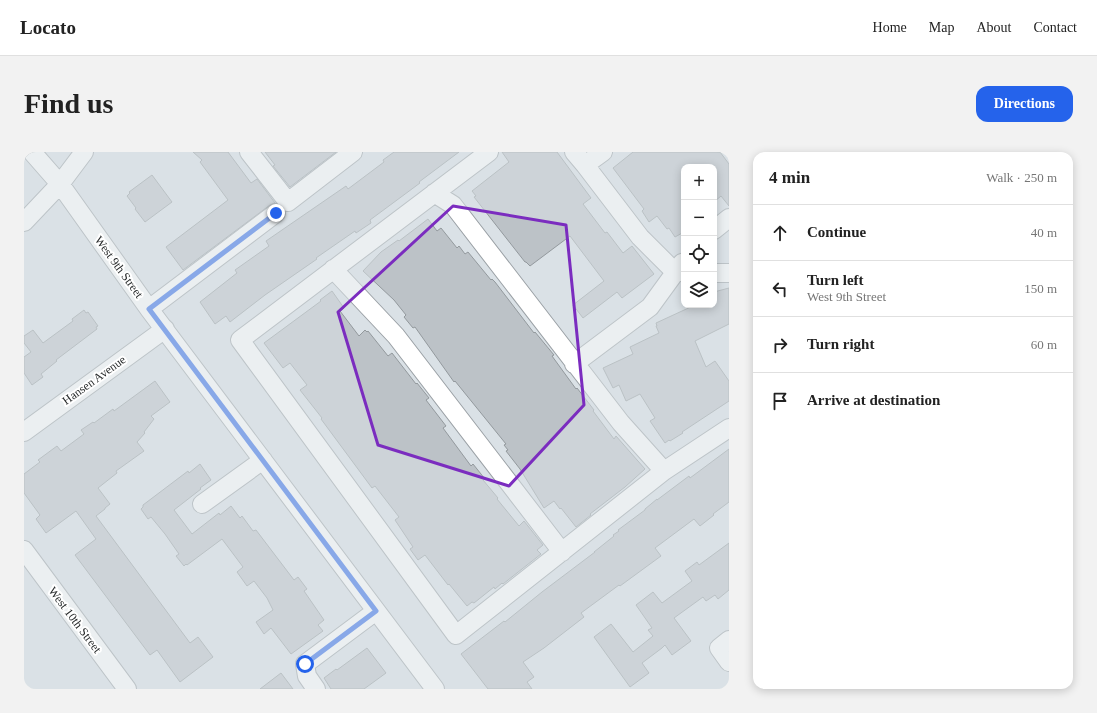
<!DOCTYPE html>
<meta charset="utf-8">
<style>
body{margin:0;font-family:Georgia,serif;background:#f2f2f2;color:#222}
.controls{position:absolute;right:12px;top:12px;display:grid;overflow:hidden;border-radius:8px;box-shadow:0 2px 10px #0003}
.controls button{width:36px;height:36px;display:grid;place-items:center;padding:0;border:0;border-bottom:1px solid #e0e0e0;background:#fff;color:#222;font:20px sans-serif}
.stop{position:absolute;width:12px;height:12px;margin:-9px;border:3px solid #2563eb;border-radius:50%;background:#fff}
.stop.end{background:#2563eb;border-color:#fff;box-shadow:0 1px 4px #0008}
.list{margin:0;padding:0;list-style:none}
h2{display:flex;justify-content:space-between;align-items:center;height:52px;margin:0;padding:0 16px;font-size:17px}
h2 small{font-size:13px;font-weight:400;color:#767676}
.list li{display:grid;grid-template-columns:26px 1fr auto;gap:12px;align-items:center;box-sizing:border-box;height:56px;padding:0 16px;border-top:1px solid #e0e0e0}
.list b{display:block;font-size:15px;white-space:nowrap}
.list p{margin:0;font-size:13px;white-space:nowrap;color:#767676}
.list em{font-size:13px;font-style:normal;color:#767676}
.icon{flex:none;width:22px;height:22px;fill:none;stroke:currentColor;stroke-width:2;stroke-linecap:round;stroke-linejoin:round}
.map{position:relative;flex:none;width:705px;height:537px;overflow:hidden;border-radius:12px}
header{display:flex;align-items:center;gap:24px;box-sizing:border-box;height:56px;padding:0 20px;background:#fff;border-bottom:1px solid #e0e0e0}
header strong{font-size:19px}
nav{display:flex;gap:22px;margin-inline-start:auto;font-size:14px}
.intro{display:flex;align-items:center;justify-content:space-between;box-sizing:border-box;height:96px;padding:0 24px}
h1{margin:0;font-size:28px}
.button{padding:10px 18px;border-radius:12px;background:#2563eb;color:#fff;font-size:14px;font-weight:700}
main{display:flex;gap:24px;padding:0 24px}
aside{flex:1;background:#fff;border-radius:12px;box-shadow:0 2px 10px #0003}
.map>svg:first-child{display:block}
</style>
<header>
<strong>Locato</strong>
<nav><a>Home</a><a>Map</a><a>About</a><a>Contact</a></nav>
</header>
<div class="intro"><h1>Find us</h1><a class="button">Directions</a></div>
<main>
<div class="map">
<svg width="705" height="537" viewBox="0 0 705 537">
<rect width="100%" height="100%" fill="#dae1e6"/>
<path fill="#bcc2c7" stroke="#93999d" d="M169,0H204L227,31L233,27L251,51L246,53L159,118L142,95L204,48L176,10L178,8Z
M241,0H312L266,35L249,14L251,13Z
M370,0H435L395,30L396,31L346,68L347,71L332,81L331,79L292,106L293,107L241,143L206,170L202,164L191,172L176,150L213,121L211,118L245,94L242,89L322,34L324,37L360,10L359,8Z
M478,0H533L567,46L559,52L581,81L583,80L599,101L608,94L630,122L598,146L593,140L559,166L549,153L580,129L546,84L506,114L502,110H501L450,45L452,44L448,39L485,10Z
M609,0H696L705,12V54L697,44L690,50V15H660V80L651,85L645,76L643,77L633,64L625,70L618,59L620,57L589,16Z
M128,23L148,50L121,70L111,57L112,56L103,44L106,41L105,40Z
M404,67L413,79L417,76L433,96L435,94L441,102L444,100L467,128L468,127L471,130L510,181L511,180L530,203L528,204L552,237L553,236L570,258L569,259L590,287L592,284L621,317L601,335L566,362L567,363L552,375L537,356L536,357L530,349L520,356L496,317L482,299L484,298L480,293L482,292L431,229L430,230L391,175L389,176L380,165L382,163L370,148L339,119L357,100L374,88L375,89Z
M705,136V172L671,189L682,215L691,209L705,229V249L658,280L659,281L646,289L645,288L641,291L626,269L631,266L616,242L602,249L595,233L589,236L579,216L609,202L606,195L635,181L632,174H633L632,171L671,153H690V140Z
M308,139L320,156L316,159L335,184L341,178L343,180L344,179L364,204L368,201L392,232L393,231L405,246L402,248L422,274L419,276L447,314L449,312L461,327L459,328L474,346L473,347L495,374L500,369L519,393L513,398L517,402L479,432L478,431L471,437L470,435L450,451L448,450L443,454L425,432L424,433L401,403L394,408L386,397L389,395L371,368L375,365L351,334L348,336L297,267L298,266L276,238L283,233L266,211L259,216L240,191L297,149L296,148Z
M60,158L62,161L64,160L74,174L72,175L73,177L32,208L33,209L17,222L19,225L8,233L0,221V205L7,200L0,191V184L9,178L19,191L49,169L48,167Z
M131,229L146,250L127,264L130,267L120,280L121,281L113,290L120,299L92,319L93,321L74,336L86,352L81,356V357L72,364L166,491L174,485L189,505L156,530L133,498L126,503L51,403L72,387L52,359L22,381L12,367L16,363L0,341V322L16,310L14,308L33,294L37,299L60,282L57,278L69,270L70,271L89,257L90,259Z
M705,297V350L689,362L690,363L676,374L670,367L631,396L637,404L596,434L595,433L557,461L560,465L520,496L499,510L510,525L503,530L508,537H464L437,502L480,469L481,470L518,440L571,400H570L590,384L589,383L595,379L594,378L621,358V357L633,347V348L665,324L666,326Z
M176,312L187,328L176,336L177,337L150,358L168,382L195,361L196,363L207,354L216,366L218,364L229,379L232,378L270,428L274,425L283,437L280,439L300,468L294,473L299,479L267,502L247,476L240,482L232,470L249,458L243,446L230,429L223,434L213,420L219,415L198,387L163,413L162,412L160,414L152,404L155,402L141,382L127,365L124,367L117,357L119,355V353L164,319L165,321Z
M705,391V438L694,447L691,443L682,449L679,445L650,466L667,489L648,503L641,493L638,496L618,511L625,521L606,535L570,485L587,472L609,500L629,484L624,478L628,476L612,453L629,440L638,451L668,429L661,419L673,410L675,413Z
M343,496L362,521L340,537H307L300,526L312,517L313,518Z
M257,521L269,537H236Z"/>
<g fill="none" stroke-linecap="round" stroke-linejoin="round">
<g stroke="#9aa0a5" stroke-width="20">
<path id="minor" d="M8,0L36,32L125,157L411,537
M225,0L264,50L329,0
M465,0L216,188L432,483L640,319L705,276
M550,0L561,13L616,85L651,120H660
M561,13L579,0
M410,41L429,53L597,271L640,319
M0,70L36,32L60,0
M690,78L705,66
M309,117L372,184L538,400
M690,121H705
M125,157L252,61
M550,212L626,155L658,111
M0,280L141,177
M178,352L239,308
M0,398L103,537
M705,488L695,496L705,510
M292,537L283,524L281,512L352,459"/>
</g>
<use href="#minor" stroke="#fff" stroke-width="18"/>
</g>
<g fill="none" stroke-linecap="round" stroke-linejoin="round">
<path stroke="#2563eb" stroke-width="5" d="M252,61L125,157L352,459L281,512"/>
</g>
<path d="M0 0H705V537H0ZM429,54L542,73L560,253L485,334L354,293L314,160Z" fill="#dae1e6" fill-opacity=".55" fill-rule="evenodd"/>
<path fill="none" stroke="#7b2cbf" stroke-width="3" stroke-linejoin="round" d="M429,54L542,73L560,253L485,334L354,293L314,160Z"/>
<g text-anchor="middle" stroke-width="4" stroke-linejoin="round" paint-order="stroke">
<g font-size="12" fill="#272a2b" stroke="#fff">
<text transform="translate(95 115) rotate(54)" y="4">West 9th Street</text>
<text transform="translate(70 228) rotate(-36)" y="4">Hansen Avenue</text>
<text transform="translate(51 468) rotate(53)" y="4">West 10th Street</text>
</g>
</g>
</svg>
<div class="controls">
<button>+</button>
<button>−</button>
<button><svg class="icon" aria-label="locate" viewBox="0 0 24 24"><circle cx="12" cy="12" r="6"/><path d="M12 2v4M12 18v4M2 12h4M18 12h4"/></svg></button>
<button><svg class="icon" aria-label="layers" viewBox="0 0 24 24"><path d="M12 4l9 5-9 5-9-5zM3 14l9 5 9-5"/></svg></button>
</div>
<div class="stop" style="left:281px;top:512px"></div>
<div class="stop end" style="left:252px;top:61px"></div>
</div>
<aside>
<h2>4 min<small>Walk · 250 m</small></h2>
<ul class="list">
<li><svg class="icon" aria-label="ahead" viewBox="0 0 24 24"><path d="M12 20V5M6 11l6-6 6 6"/></svg><div><b>Continue</b></div><em>40 m</em></li>
<li><svg class="icon" aria-label="left" viewBox="0 0 24 24"><path d="M17 20v-9H6M10 6l-5 5 5 5"/></svg><div><b>Turn left</b><p>West 9th Street</p></div><em>150 m</em></li>
<li><svg class="icon" aria-label="right" viewBox="0 0 24 24"><path d="M7 20v-9h11M14 6l5 5-5 5"/></svg><div><b>Turn right</b></div><em>60 m</em></li>
<li><svg class="icon" aria-label="arrive" viewBox="0 0 24 24"><path d="M6 21V4h12l-3 4 3 4H6"/></svg><div><b>Arrive at destination</b></div></li>
</ul>
</aside>
</main>
